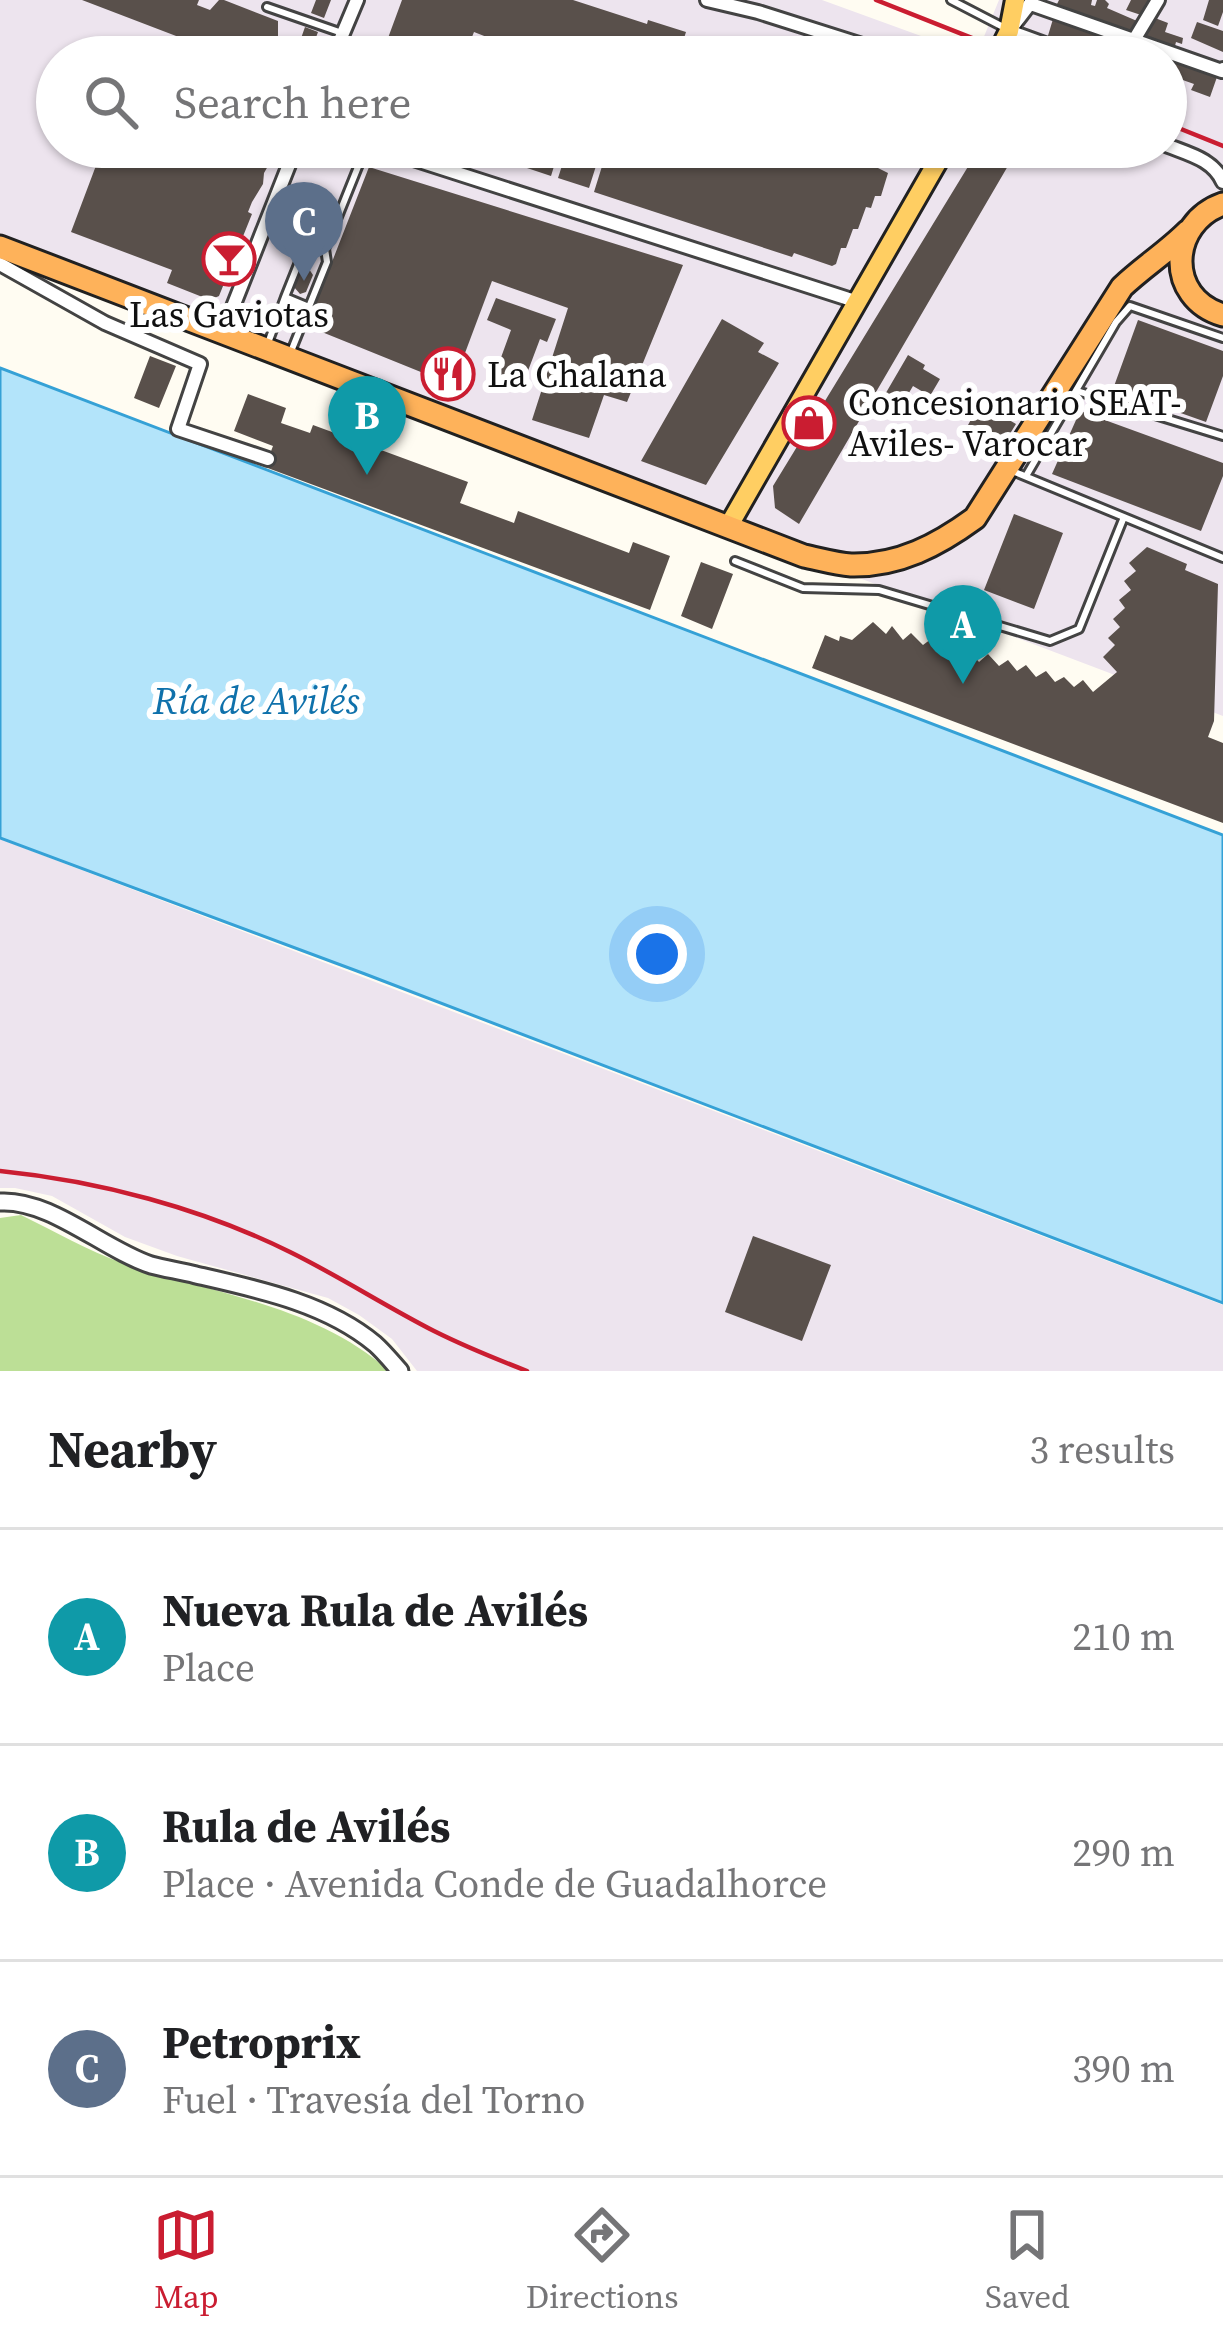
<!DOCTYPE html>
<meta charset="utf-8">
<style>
body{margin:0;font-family:"Source Serif 4",serif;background:#f2f2f2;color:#202124}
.you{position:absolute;left:657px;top:954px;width:42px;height:42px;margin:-30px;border:9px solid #fff;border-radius:50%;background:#1a73e8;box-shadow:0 0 0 18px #1a73e833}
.badge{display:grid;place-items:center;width:78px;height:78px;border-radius:50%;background:#ca1d31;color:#fff;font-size:39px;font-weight:700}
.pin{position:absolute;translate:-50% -99px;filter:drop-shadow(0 3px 6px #0008)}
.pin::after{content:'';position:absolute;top:63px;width:42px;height:36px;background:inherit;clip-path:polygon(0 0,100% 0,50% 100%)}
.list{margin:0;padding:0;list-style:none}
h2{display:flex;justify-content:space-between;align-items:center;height:156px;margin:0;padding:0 48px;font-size:51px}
h2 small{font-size:39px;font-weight:400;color:#757577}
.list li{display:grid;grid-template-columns:78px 1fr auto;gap:36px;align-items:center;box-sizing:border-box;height:216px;padding:0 48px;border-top:3px solid #e0e0e0}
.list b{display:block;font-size:45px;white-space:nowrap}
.list p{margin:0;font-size:39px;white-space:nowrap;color:#757577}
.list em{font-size:39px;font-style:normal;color:#757577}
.icon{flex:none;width:66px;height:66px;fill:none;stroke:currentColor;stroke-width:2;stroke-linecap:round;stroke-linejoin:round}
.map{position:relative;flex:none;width:1223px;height:1371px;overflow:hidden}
.search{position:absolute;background:#fff;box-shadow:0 3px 9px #0004;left:36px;right:36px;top:36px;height:132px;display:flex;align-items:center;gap:30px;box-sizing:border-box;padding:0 42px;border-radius:66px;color:#757577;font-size:45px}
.sheet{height:804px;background:#fff}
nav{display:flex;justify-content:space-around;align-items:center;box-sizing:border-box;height:168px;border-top:3px solid #e0e0e0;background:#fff;font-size:33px;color:#757577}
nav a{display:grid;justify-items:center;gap:6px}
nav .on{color:#ca1d31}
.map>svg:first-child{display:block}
</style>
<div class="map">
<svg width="1223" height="1371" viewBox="0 0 1223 1371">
<rect width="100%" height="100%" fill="#fffcf2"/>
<path fill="#ede4ee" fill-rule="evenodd" d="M0,0H822L976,56L999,0H1223V716L0,252ZM57,57H1166V147H57Z
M0,839L1223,1305V1371H417L392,1339L359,1315L328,1298L177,1256L125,1237L52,1196L15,1188H0Z"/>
<path fill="#bcdf96" d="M21,1215C54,1231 88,1251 123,1263C213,1294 315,1305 389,1371H0V1218Z"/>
<path fill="#b3e4fa" stroke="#35a1d6" stroke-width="3" d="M0,368L1223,835V1303L365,974L0,838Z"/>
<path fill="#59504b" d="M82,0H199L197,5L210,10L219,0H224L278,21V36L299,44L305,27L318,32L309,57H231Z
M316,0H331L324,18L311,13Z
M402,0H573L647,24L648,20L686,32L678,57H497L502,43L474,32L464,57H381Z
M1059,0H1092L1091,5L1095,6L1097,0H1105L1109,4L1107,8L1137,21L1130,32L1056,6Z
M1131,0H1150L1141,15L1126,10Z
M1209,0H1223V12L1218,26L1203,20Z
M1155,18L1168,23L1165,32L1183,38L1182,44L1176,42L1173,54L1143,37Z
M1053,19L1133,47L1129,57H1106V54L1092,50L1090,54L1047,39Z
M1197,22L1223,31V52L1191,38Z
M1166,59L1217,77L1210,97L1191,90L1194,84L1177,78L1175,84L1166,81Z
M103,147H279L264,173L263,184L252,202L248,212L252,214L219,296L210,300L167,283L172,270L71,232Z
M521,147H560L551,176L515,164Z
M568,147H602L589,188L558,178Z
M608,147H822L864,161L888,173L881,196H875L871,208L866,207L858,229H853L846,248H841L836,264L832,266L794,253L792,257L594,192Z
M980,147H1019L799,524L775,508L773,486Z
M369,167L683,265L627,402L604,395L589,438L532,420L568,308L492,281L453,385L307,326Z
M304,268L309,269L313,275L306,292L300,294L294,287L300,272Z
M496,298L556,319L547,342L540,339L523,384L495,374L511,330L487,320Z
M722,319L764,343L758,352L779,363L706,485L641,461Z
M1138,320L1223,351V376L1206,422L1113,389Z
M908,355L925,365L923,369L940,379L930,396L913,386L897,413L880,403Z
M150,356L176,366L159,408L134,398Z
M248,394L286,408L281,423L310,433L313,425L468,482L460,503L514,523L518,511L629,553L633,542L670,556L650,610L265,467L273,446L234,431Z
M980,403L1016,424L1003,445L968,425Z
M1080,411L1223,463V476L1201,531L1052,474Z
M1014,514L1063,533L1034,609L984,590Z
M1147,547L1187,564L1185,570L1218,584L1214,721L1208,737L1223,743V823L812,668L825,635L839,641L840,636L852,640L873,622L886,634L892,626L903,640L911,633L923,645L931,639L942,651L949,643L960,656L968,649L979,662L988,654L999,666L1008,660L1017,671L1026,665L1036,677L1046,671L1055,682L1064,677L1074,687L1083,680L1093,692L1117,672L1103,657L1115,645L1108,638L1120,627L1113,619L1125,608L1119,600L1131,590L1124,581L1136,571L1129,563Z
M701,562L733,574L712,629L681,616Z
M753,1236L831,1265L802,1341L725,1312Z"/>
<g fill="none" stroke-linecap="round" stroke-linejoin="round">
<g stroke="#434343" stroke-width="12">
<path id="service" d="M951,0L1007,29
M267,7L342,33
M267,227L325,249
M285,297L307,242
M268,343L285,297L309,307
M290,354L327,262L325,249L366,147
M1077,391L1223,436
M1010,470L1223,558
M1026,476L1116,322L1130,306L1223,338
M735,561L803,588L879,590L1050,641L1079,629L1124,517"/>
</g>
<g stroke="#434343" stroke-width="18">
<path id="minor" d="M707,0L758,12L900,57
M1032,1L1009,31L1080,57
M1031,4L1222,71L1223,69
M1134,40L1158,0
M333,57L357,0
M1166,89L1171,90
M1166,145C1188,154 1213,159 1223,182
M376,147L858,302
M0,264L105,323L200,364L178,429L268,459
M223,332L296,147"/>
</g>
<g stroke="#434343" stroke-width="21">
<path id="tertiary" d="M0,1202C50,1199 103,1249 151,1265C166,1269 181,1271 196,1275C257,1289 326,1303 375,1344C384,1352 392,1362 400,1371"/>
</g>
<g stroke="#212121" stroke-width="24">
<path id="primary" d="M996,57L1009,31L1015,0
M728,527L946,147"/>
</g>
<g stroke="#212121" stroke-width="27">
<path id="trunk" d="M1223,204C1169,223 1165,298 1223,315
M0,247L804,556C819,559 836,564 851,565C899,566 938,545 975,518L1122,287C1143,267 1167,252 1188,231"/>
</g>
<use href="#service" stroke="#fff" stroke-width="6"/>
<use href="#minor" stroke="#fff" stroke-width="12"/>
<use href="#tertiary" stroke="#fff" stroke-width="15"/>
<use href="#primary" stroke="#ffce62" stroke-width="18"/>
<use href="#trunk" stroke="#feb25a" stroke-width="21"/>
<path stroke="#ca1d31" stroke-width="4.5" d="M876,0L1020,57
M1166,123L1223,146
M0,1171C99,1181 201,1208 290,1252C339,1276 385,1306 434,1331C464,1346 496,1359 527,1371"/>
</g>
<defs>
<g id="bar-ring" transform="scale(2.7)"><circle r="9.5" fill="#fff" stroke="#ca1d31" stroke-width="1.5"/><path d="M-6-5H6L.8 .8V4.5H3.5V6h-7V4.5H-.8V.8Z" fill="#ca1d31"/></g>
<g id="restaurant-ring" transform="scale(2.7)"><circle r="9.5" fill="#fff" stroke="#ca1d31" stroke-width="1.5"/><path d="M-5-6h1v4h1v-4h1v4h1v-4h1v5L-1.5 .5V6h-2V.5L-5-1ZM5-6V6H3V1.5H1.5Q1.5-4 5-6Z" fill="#ca1d31"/></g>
<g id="shop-ring" transform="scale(2.7)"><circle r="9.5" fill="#fff" stroke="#ca1d31" stroke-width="1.5"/><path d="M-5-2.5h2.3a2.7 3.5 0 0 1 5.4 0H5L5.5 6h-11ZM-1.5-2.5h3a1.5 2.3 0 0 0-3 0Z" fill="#ca1d31"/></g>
</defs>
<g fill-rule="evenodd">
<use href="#bar-ring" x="229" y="259"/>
<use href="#restaurant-ring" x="448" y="374"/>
<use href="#shop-ring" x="809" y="423"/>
</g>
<g text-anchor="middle" stroke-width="12" stroke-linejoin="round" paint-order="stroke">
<g font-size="36" fill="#101010" stroke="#fff" text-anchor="start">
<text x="229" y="327" text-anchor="middle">Las Gaviotas</text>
<text x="487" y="387">La Chalana</text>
<text x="848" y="415">Concesionario SEAT-<tspan x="848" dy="41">Aviles- Varocar</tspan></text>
</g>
<g font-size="39" font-style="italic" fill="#0f71ab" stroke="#fff">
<text x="256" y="714">Ría de Avilés</text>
</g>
</g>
</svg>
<div class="you"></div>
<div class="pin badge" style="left:963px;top:684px;background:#0f9aa8">A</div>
<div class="pin badge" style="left:367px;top:475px;background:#0f9aa8">B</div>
<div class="pin badge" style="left:304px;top:281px;background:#5c6f8a">C</div>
<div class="search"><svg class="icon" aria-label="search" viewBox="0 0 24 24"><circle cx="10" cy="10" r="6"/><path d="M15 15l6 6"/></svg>Search here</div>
</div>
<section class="sheet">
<h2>Nearby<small>3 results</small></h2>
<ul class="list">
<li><span class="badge" style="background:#0f9aa8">A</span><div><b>Nueva Rula de Avilés</b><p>Place</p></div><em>210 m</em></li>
<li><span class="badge" style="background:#0f9aa8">B</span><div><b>Rula de Avilés</b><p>Place · Avenida Conde de Guadalhorce</p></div><em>290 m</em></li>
<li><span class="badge" style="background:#5c6f8a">C</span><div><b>Petroprix</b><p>Fuel · Travesía del Torno</p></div><em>390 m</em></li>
</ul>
</section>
<nav>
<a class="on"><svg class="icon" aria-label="map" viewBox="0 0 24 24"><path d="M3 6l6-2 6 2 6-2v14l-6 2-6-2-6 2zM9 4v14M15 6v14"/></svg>Map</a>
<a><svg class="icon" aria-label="directions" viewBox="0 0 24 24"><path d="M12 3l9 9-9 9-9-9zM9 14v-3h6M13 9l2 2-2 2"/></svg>Directions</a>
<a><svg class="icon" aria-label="saved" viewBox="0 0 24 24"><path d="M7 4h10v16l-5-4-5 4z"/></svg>Saved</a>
</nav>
